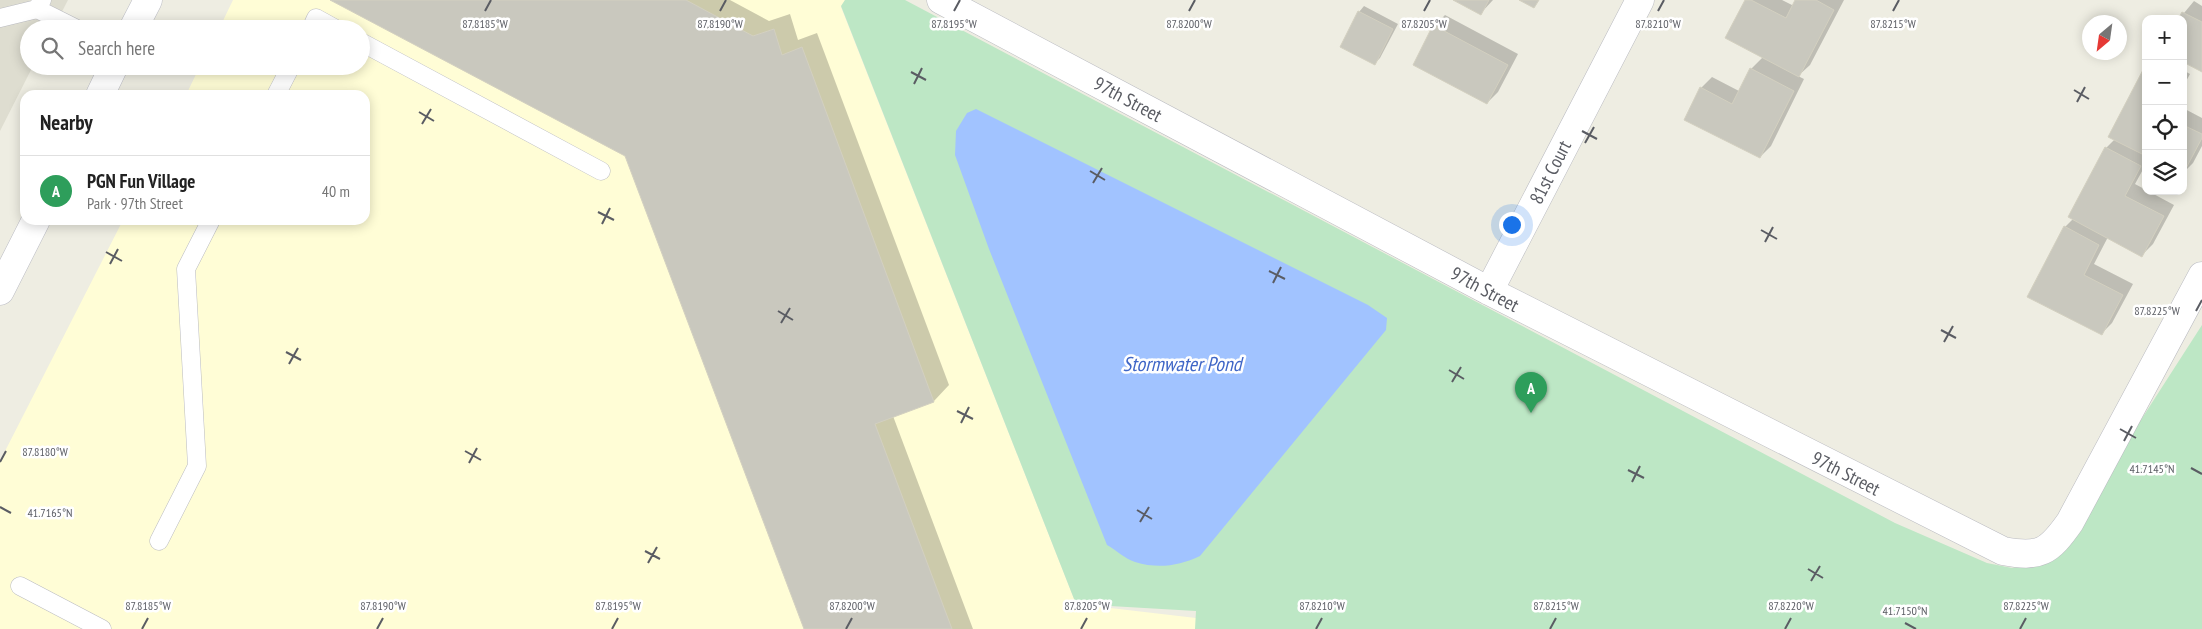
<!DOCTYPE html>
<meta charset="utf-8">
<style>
body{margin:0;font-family:"PT Sans Narrow",sans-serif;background:#f6f6f6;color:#222}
.controls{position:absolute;right:15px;top:15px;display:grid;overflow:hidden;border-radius:10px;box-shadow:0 2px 12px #0003}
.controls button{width:45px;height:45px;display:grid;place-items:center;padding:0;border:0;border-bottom:1px solid #e0e0e0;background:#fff;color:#222;font:25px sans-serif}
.compass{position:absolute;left:2082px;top:15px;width:45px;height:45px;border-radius:50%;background:#fff;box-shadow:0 2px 12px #0003;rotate:209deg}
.you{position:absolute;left:1511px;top:224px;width:18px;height:18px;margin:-12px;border:4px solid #fff;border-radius:50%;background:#1a73e8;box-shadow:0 0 0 8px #1a73e833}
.badge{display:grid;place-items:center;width:32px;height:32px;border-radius:50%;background:#2563eb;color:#fff;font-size:16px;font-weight:700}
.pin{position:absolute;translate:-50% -41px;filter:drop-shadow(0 1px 2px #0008)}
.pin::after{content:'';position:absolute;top:26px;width:18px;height:15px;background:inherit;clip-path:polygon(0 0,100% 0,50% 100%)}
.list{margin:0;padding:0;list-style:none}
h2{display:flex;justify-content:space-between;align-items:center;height:65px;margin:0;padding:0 20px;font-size:21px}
h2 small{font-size:16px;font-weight:400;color:#767676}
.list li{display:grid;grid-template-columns:32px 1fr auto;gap:15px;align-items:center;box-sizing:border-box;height:70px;padding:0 20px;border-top:1px solid #e0e0e0}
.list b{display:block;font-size:19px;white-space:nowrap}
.list p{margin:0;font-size:16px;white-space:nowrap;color:#767676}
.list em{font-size:16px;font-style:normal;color:#767676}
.icon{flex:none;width:28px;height:28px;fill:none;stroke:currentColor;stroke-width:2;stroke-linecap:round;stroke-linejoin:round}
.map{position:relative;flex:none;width:2202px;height:629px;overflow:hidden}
.search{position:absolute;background:#fff;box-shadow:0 2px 12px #0003;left:20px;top:20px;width:350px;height:55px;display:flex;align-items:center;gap:12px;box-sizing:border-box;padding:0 18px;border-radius:28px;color:#767676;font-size:19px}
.panel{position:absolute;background:#fff;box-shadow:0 2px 12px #0003;left:20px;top:90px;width:350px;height:135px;border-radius:15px}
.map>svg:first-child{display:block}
</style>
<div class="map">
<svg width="2202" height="629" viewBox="0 0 2202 629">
<rect width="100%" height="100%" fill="#eeede2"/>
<path fill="#fffdd6" d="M233,0H845L841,7L1076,604L1213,620L1212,629H0V461L123,220H365V95H186L200,66H361V29H219Z"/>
<path fill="#deddd0" d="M0,0H68L53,29H29V66H33L0,131Z"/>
<path fill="#bde7c5" d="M845,0H905L1895,523L1987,563L2012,568L2042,563L2063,552L2081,531L2137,426L2202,325V629H1195L1196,611L1076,604L841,6Z"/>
<path fill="#a1c3ff" d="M976,109L1368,305L1387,318L1386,330L1200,556C1179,566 1158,569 1135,562C1125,559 1116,550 1107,545L989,249L955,155L956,131L967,113Z"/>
<path fill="#0003" d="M332,0H730L769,21L790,14L798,40L817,33L949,385L934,401L893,416L973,629H805L626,155Z
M1455,0H1493L1481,13Z
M1746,0H1782L1794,6L1797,0H1844L1810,65L1798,76L1804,79L1771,146L1760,157L1701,88L1712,77L1739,91L1751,69L1763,57Z
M2194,1L2202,6V71L2183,19H2179Z
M1364,6L1398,24L1380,58L1375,63L1359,12Z
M1445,15L1518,54L1498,92L1487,103L1434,26Z
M2146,67V164L2135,184L2174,205L2153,244L2142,255L2108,237L2094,264L2133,284L2112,323L2101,334L2065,227L2073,219L2106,148L2115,139Z
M2183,70L2190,74L2183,87Z
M2183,108L2202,118V146L2193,163L2183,173Z"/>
<path fill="#c9c8be" stroke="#d3d0c0" d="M330,0H686L753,36L774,29L782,55L802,47L934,402L875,424L952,629H804L625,156Z
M1453,0H1489L1481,15Z
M1519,0H1539L1534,8Z
M1745,0H1751L1786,18L1795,0H1816L1834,10L1799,77L1725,38Z
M1358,11L1393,29L1375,65L1340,47Z
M2182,12L2202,22V72L2183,62V19H2178Z
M1433,25L1508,65L1487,104L1413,65Z
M2145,66L2146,67V156L2108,137Z
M1750,68L1794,91L1760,158L1684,120L1700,87L1732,104Z
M2183,125L2202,134V138L2183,174Z
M2105,147L2141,166L2125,196L2164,216L2142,257L2068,217Z
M2064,226L2099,245L2084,275L2123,295L2102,335L2027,297Z"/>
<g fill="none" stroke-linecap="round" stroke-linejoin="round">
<g stroke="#babbc1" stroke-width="19">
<path id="lane" d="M42,0L37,9L77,29
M0,18L37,9
M311,29L316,18L336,29
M361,42L601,171
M276,95L291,66
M159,541L197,466L186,269L211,220
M20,586L102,629"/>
</g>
<g stroke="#babbc1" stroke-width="29">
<path id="street" d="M941,0L1489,291L2003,551C2040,558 2049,552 2070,522L2202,276
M1489,291L1640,0"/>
</g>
<g stroke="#bbbcc4" stroke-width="29">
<path id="secondary" d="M133,29L148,0
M100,95L114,66
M0,291L36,220"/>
</g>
<use href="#lane" stroke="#fff" stroke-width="18"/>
<use href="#street" stroke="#fff" stroke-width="28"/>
<use href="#secondary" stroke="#fff" stroke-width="28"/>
</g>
<path fill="none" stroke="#5a5c63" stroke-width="2" d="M485,11L491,0M720,11L726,0M954,11L960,0M1189,11L1195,0M1424,11L1430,0M1658,11L1664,0M1893,11L1899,0M911,72L926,80M914,84L922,68M2074,90L2089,99M2077,102L2085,87M419,112L434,121M422,124L431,109M1582,131L1597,139M1585,143L1594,127M1090,171L1105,180M1093,183L1102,168M598,212L614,220M602,224L610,208M1761,230L1777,239M1765,242L1773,227M106,252L122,261M110,264L118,249M1269,271L1285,279M1273,283L1281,267M778,311L793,320M2196,311L2202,300M781,323L790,308M1941,330L1956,338M1944,342L1953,326M286,352L301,360M289,364L298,348M1449,370L1464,379M1452,382L1461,367M957,411L973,419M961,423L969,407M2120,429L2136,438M2124,441L2132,426M465,451L481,460M0,462L6,451M469,463L477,448M2191,468L2202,474M1628,470L1644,478M1632,482L1640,466M0,507L11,513M1137,510L1152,519M1140,522L1149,507M645,551L660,559M648,563L657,547M1808,569L1823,578M1811,581L1820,566M1905,623L1916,629M142,629L148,618M377,629L383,618M612,629L618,618M846,629L852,618M1081,629L1087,618M1316,629L1322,618M1550,629L1556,618M1785,629L1791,618M2020,629L2026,618"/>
<g text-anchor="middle" stroke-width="5" stroke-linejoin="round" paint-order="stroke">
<g font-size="19" fill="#5a5c63" stroke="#fff">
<text transform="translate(1128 99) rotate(28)" y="7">97th Street</text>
<text transform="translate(1550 172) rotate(-63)" y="7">81st Court</text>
<text transform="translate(1485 289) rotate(28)" y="7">97th Street</text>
<text transform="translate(1846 473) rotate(27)" y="7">97th Street</text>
</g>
<g font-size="20" font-style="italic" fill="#3f66c7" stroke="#fff">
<text x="1182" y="371">Stormwater Pond</text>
</g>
</g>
<g font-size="12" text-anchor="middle" fill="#5a5c63" stroke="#fff" stroke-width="5" stroke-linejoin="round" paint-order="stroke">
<text x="485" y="28">87.8185°W</text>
<text x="720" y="28">87.8190°W</text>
<text x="954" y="28">87.8195°W</text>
<text x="1189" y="28">87.8200°W</text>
<text x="1424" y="28">87.8205°W</text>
<text x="1658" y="28">87.8210°W</text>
<text x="1893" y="28">87.8215°W</text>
<text x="2157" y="315">87.8225°W</text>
<text x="45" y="456">87.8180°W</text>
<text x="2152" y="473">41.7145°N</text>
<text x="50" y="517">41.7165°N</text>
<text x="148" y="610">87.8185°W</text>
<text x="383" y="610">87.8190°W</text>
<text x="618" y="610">87.8195°W</text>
<text x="852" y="610">87.8200°W</text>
<text x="1087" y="610">87.8205°W</text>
<text x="1322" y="610">87.8210°W</text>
<text x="1556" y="610">87.8215°W</text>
<text x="1791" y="610">87.8220°W</text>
<text x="2026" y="610">87.8225°W</text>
<text x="1905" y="615">41.7150°N</text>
</g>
</svg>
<div class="controls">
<button>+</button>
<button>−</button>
<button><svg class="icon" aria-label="locate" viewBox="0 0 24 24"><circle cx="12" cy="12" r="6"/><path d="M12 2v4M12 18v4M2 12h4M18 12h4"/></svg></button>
<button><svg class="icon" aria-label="layers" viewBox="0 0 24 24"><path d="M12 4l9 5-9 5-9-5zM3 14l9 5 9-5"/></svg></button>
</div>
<svg class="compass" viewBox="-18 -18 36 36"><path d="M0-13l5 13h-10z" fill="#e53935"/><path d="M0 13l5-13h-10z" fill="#767676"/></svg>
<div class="you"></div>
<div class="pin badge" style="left:1531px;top:413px;background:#2e9e5b">A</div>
<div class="search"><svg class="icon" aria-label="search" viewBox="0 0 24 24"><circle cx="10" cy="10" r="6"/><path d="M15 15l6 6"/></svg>Search here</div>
<section class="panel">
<h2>Nearby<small></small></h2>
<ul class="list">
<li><span class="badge" style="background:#2e9e5b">A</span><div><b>PGN Fun Village</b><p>Park · 97th Street</p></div><em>40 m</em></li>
</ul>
</section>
</div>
